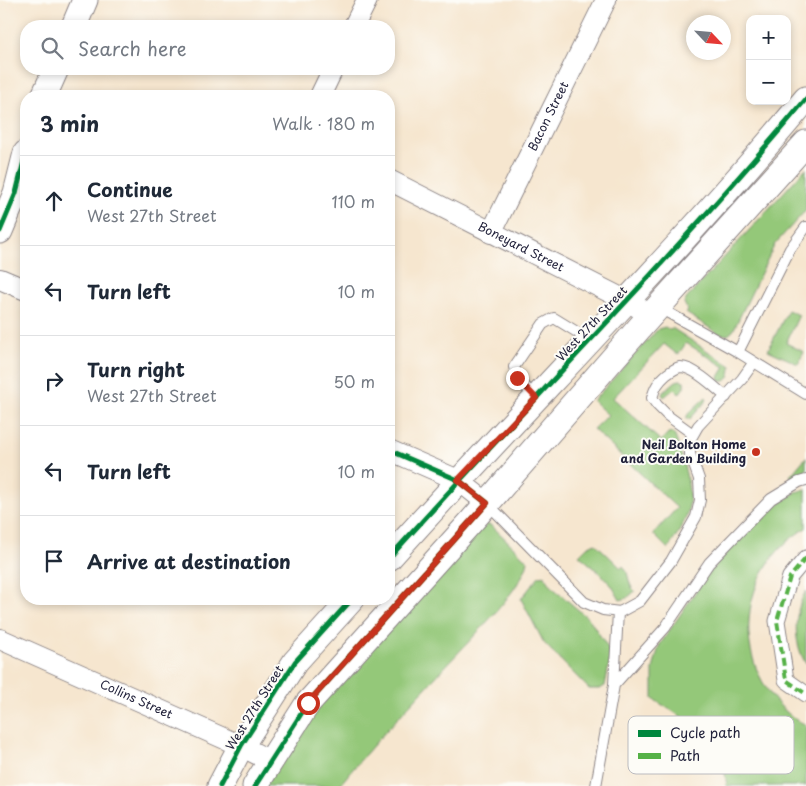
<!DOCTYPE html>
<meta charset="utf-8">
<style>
body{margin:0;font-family:"Playpen Sans",sans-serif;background:#f6f6f7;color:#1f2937}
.controls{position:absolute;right:15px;top:15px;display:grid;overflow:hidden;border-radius:10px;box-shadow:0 2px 8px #0003}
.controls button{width:45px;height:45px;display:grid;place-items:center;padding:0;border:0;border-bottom:1px solid #e0e1e3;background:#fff;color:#1f2937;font:25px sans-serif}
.compass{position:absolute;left:686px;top:15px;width:45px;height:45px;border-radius:50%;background:#fff;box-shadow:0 2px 8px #0003;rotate:116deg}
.stop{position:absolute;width:15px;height:15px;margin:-11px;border:4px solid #c8321e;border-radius:50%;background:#fff}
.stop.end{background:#c8321e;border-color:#fff;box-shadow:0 1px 5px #0008}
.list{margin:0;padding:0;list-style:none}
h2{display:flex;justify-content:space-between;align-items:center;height:65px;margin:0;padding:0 20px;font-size:21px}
h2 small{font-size:16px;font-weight:400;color:#747a83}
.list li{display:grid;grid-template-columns:32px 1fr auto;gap:15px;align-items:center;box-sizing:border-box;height:90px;padding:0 20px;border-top:1px solid #e0e1e3}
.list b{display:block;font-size:19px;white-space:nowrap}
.list p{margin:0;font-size:16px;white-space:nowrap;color:#747a83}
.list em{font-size:16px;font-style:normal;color:#747a83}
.icon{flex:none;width:28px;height:28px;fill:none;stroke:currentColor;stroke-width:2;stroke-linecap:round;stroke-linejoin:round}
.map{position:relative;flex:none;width:806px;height:786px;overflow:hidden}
.search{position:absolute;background:#fff;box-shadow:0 2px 8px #0003;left:20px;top:20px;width:375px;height:55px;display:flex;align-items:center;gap:12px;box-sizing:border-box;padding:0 18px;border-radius:20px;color:#747a83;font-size:19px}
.panel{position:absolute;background:#fff;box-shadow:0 2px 8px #0003;left:20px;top:90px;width:375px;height:515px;border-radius:20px}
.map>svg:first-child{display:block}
</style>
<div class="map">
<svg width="806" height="786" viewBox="0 0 806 786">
<rect width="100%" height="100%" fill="#fdfcf7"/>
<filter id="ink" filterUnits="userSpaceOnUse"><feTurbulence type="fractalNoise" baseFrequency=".02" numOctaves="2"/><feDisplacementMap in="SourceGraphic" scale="10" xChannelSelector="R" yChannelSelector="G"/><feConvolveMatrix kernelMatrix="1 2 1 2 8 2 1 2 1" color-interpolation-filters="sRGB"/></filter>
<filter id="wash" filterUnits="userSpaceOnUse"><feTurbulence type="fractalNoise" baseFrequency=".0096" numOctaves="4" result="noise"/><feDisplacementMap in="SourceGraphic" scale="20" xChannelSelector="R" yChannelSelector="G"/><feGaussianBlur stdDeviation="1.12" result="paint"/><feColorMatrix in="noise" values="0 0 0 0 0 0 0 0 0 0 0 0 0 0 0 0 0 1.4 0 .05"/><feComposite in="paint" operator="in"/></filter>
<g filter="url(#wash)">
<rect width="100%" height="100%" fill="#f6e6cf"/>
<path fill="#94c879" stroke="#5b755a" d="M806,168V210L775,244L733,331L728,335L719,334L686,313L688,311L684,303L687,298Z
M788,310L799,315L786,343L804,352L798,364L768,350Z
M665,327L670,330L672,328L731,366C731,372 730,378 725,381H720L719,377L725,367L686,343L678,355L664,344L613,398L661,441L668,433L671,432L675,436C681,453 692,488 689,506C687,521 676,536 668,549L653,534L677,508L593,429L608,415L593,401L658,329Z
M680,380L684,381L685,386L679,394L674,389L664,397L662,395L663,392L676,381Z
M706,397L707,400L690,419H686L688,414Z
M806,457V474L793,478L790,476Z
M806,489V528C738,568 728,663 790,715C794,719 801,722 806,725V786H727L724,767L716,752L701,730L690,722L653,699V669L659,646L703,581L725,554L776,506L796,492Z
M486,524L492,526L528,561C524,588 464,646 444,668C408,707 372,745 339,786H265L312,714L476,530L485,527Z
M595,543L621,568L623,566C630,573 627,585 635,591L627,598L620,600L612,586L601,574L579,555L587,547Z
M544,575L553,588L590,620L608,648L610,659L605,686L599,689H589L544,643L521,599L539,576Z
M806,591V664C793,642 793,613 806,591Z"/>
</g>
<g filter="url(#ink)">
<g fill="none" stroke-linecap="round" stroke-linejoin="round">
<g stroke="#8c8485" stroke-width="12">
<path id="service" d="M658,307L738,352L806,394
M738,352L790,249L806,227
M536,398L517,378L514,367L543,324L554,318L590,340
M693,434L668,416L657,405L652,398C655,387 658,382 666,375C670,372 675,368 680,367C693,366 716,388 726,397
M487,503L584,602L603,610L620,612L640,601L671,561L696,517L700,500L699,479L690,454V440L698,426L742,379L754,362
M614,685L665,628L709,563L771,499L799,482L806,480
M596,786L614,685L618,612"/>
</g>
<g stroke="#8c8485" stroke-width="17">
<path id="pedestrian" d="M806,558L790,577L777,621L786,680L806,694"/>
</g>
<g stroke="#8c8485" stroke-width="22">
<g id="minor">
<path d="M354,26L367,0"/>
<path d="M320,96L333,69"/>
<path id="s1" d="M389,180L627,301L651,315"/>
<path id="s2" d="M491,233L606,0"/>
<path d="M0,279L26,290"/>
<path d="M389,450L458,480L487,503"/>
<path id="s3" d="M0,639L241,746L270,761"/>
</g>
</g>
<g stroke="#8c8485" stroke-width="27">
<path id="tertiary" d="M74,26L85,0
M44,96L56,69
M0,231L16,193L26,153
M389,558C527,404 673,258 806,99
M220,786L241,746L295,662L352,599
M255,786L308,703L470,523L642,325L806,143"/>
</g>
<use href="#service" stroke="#fff" stroke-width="10"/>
<use href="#pedestrian" stroke="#fff" stroke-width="15"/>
<use href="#minor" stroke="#fff" stroke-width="20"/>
<use href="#tertiary" stroke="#fff" stroke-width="25"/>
<path stroke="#55b146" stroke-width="4" stroke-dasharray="8 4" stroke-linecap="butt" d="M806,558L790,577L777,621L786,680L806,694"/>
<g stroke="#fdfcf7" stroke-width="8">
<path id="cycleway" d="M0,231L16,193L26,153
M389,558C527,404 673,258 806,99
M220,786L241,746L295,662L352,599
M255,786L308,703L487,503L458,480L389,450"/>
</g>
<use href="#cycleway" stroke="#00873e" stroke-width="5"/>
</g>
</g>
<g fill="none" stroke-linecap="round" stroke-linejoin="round" filter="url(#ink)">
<path stroke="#c8321e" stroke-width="6" d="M308,703L487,503L458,480L536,398L517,378"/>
</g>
<circle fill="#c8321e" stroke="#fdfcf7" stroke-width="2" cx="756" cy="452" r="5"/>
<g text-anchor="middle" stroke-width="4" stroke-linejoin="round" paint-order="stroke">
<g font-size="12" fill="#22223b" stroke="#fdfcf7">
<text dy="4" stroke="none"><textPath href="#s2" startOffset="130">Bacon Street</textPath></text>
<text dy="4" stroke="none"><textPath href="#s1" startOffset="148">Boneyard Street</textPath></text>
<text transform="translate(592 324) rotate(-47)" y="4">West 27th Street</text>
<text dy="4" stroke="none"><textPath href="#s3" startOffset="149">Collins Street</textPath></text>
<text transform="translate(255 708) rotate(-58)" y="4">West 27th Street</text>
</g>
<g font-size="12" font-weight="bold" fill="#22223b" stroke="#fdfcf7" text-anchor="end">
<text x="746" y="449">Neil Bolton Home<tspan x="746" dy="14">and Garden Building</tspan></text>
</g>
</g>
<rect x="628" y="716" width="166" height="58" rx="8" fill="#fdfcf7" stroke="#bbbbbf" stroke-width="1"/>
<rect x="638" y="730" width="23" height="7" fill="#00873e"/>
<rect x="638" y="753" width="23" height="6" fill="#55b146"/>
<g font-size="14" fill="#22223b">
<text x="670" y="738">Cycle path</text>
<text x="670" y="761">Path</text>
</g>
</svg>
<div class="controls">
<button>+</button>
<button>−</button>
</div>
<svg class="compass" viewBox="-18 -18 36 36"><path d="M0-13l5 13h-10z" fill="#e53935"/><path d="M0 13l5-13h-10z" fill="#747a83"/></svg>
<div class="stop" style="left:308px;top:703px"></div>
<div class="stop end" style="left:517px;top:378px"></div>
<div class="search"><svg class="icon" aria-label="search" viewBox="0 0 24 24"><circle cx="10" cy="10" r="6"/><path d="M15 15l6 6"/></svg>Search here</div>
<section class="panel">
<h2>3 min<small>Walk · 180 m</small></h2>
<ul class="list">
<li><svg class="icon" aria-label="ahead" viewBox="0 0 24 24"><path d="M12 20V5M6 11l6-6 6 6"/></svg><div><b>Continue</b><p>West 27th Street</p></div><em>110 m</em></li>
<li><svg class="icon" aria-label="left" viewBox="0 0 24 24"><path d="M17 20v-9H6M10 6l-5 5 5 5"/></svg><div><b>Turn left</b></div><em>10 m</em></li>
<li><svg class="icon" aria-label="right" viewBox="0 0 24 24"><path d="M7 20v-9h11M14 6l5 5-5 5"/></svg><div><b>Turn right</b><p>West 27th Street</p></div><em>50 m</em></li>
<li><svg class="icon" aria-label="left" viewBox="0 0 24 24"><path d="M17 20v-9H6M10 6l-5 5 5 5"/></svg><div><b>Turn left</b></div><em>10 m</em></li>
<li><svg class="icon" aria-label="arrive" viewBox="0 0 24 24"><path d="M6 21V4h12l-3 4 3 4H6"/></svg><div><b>Arrive at destination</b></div></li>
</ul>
</section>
</div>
